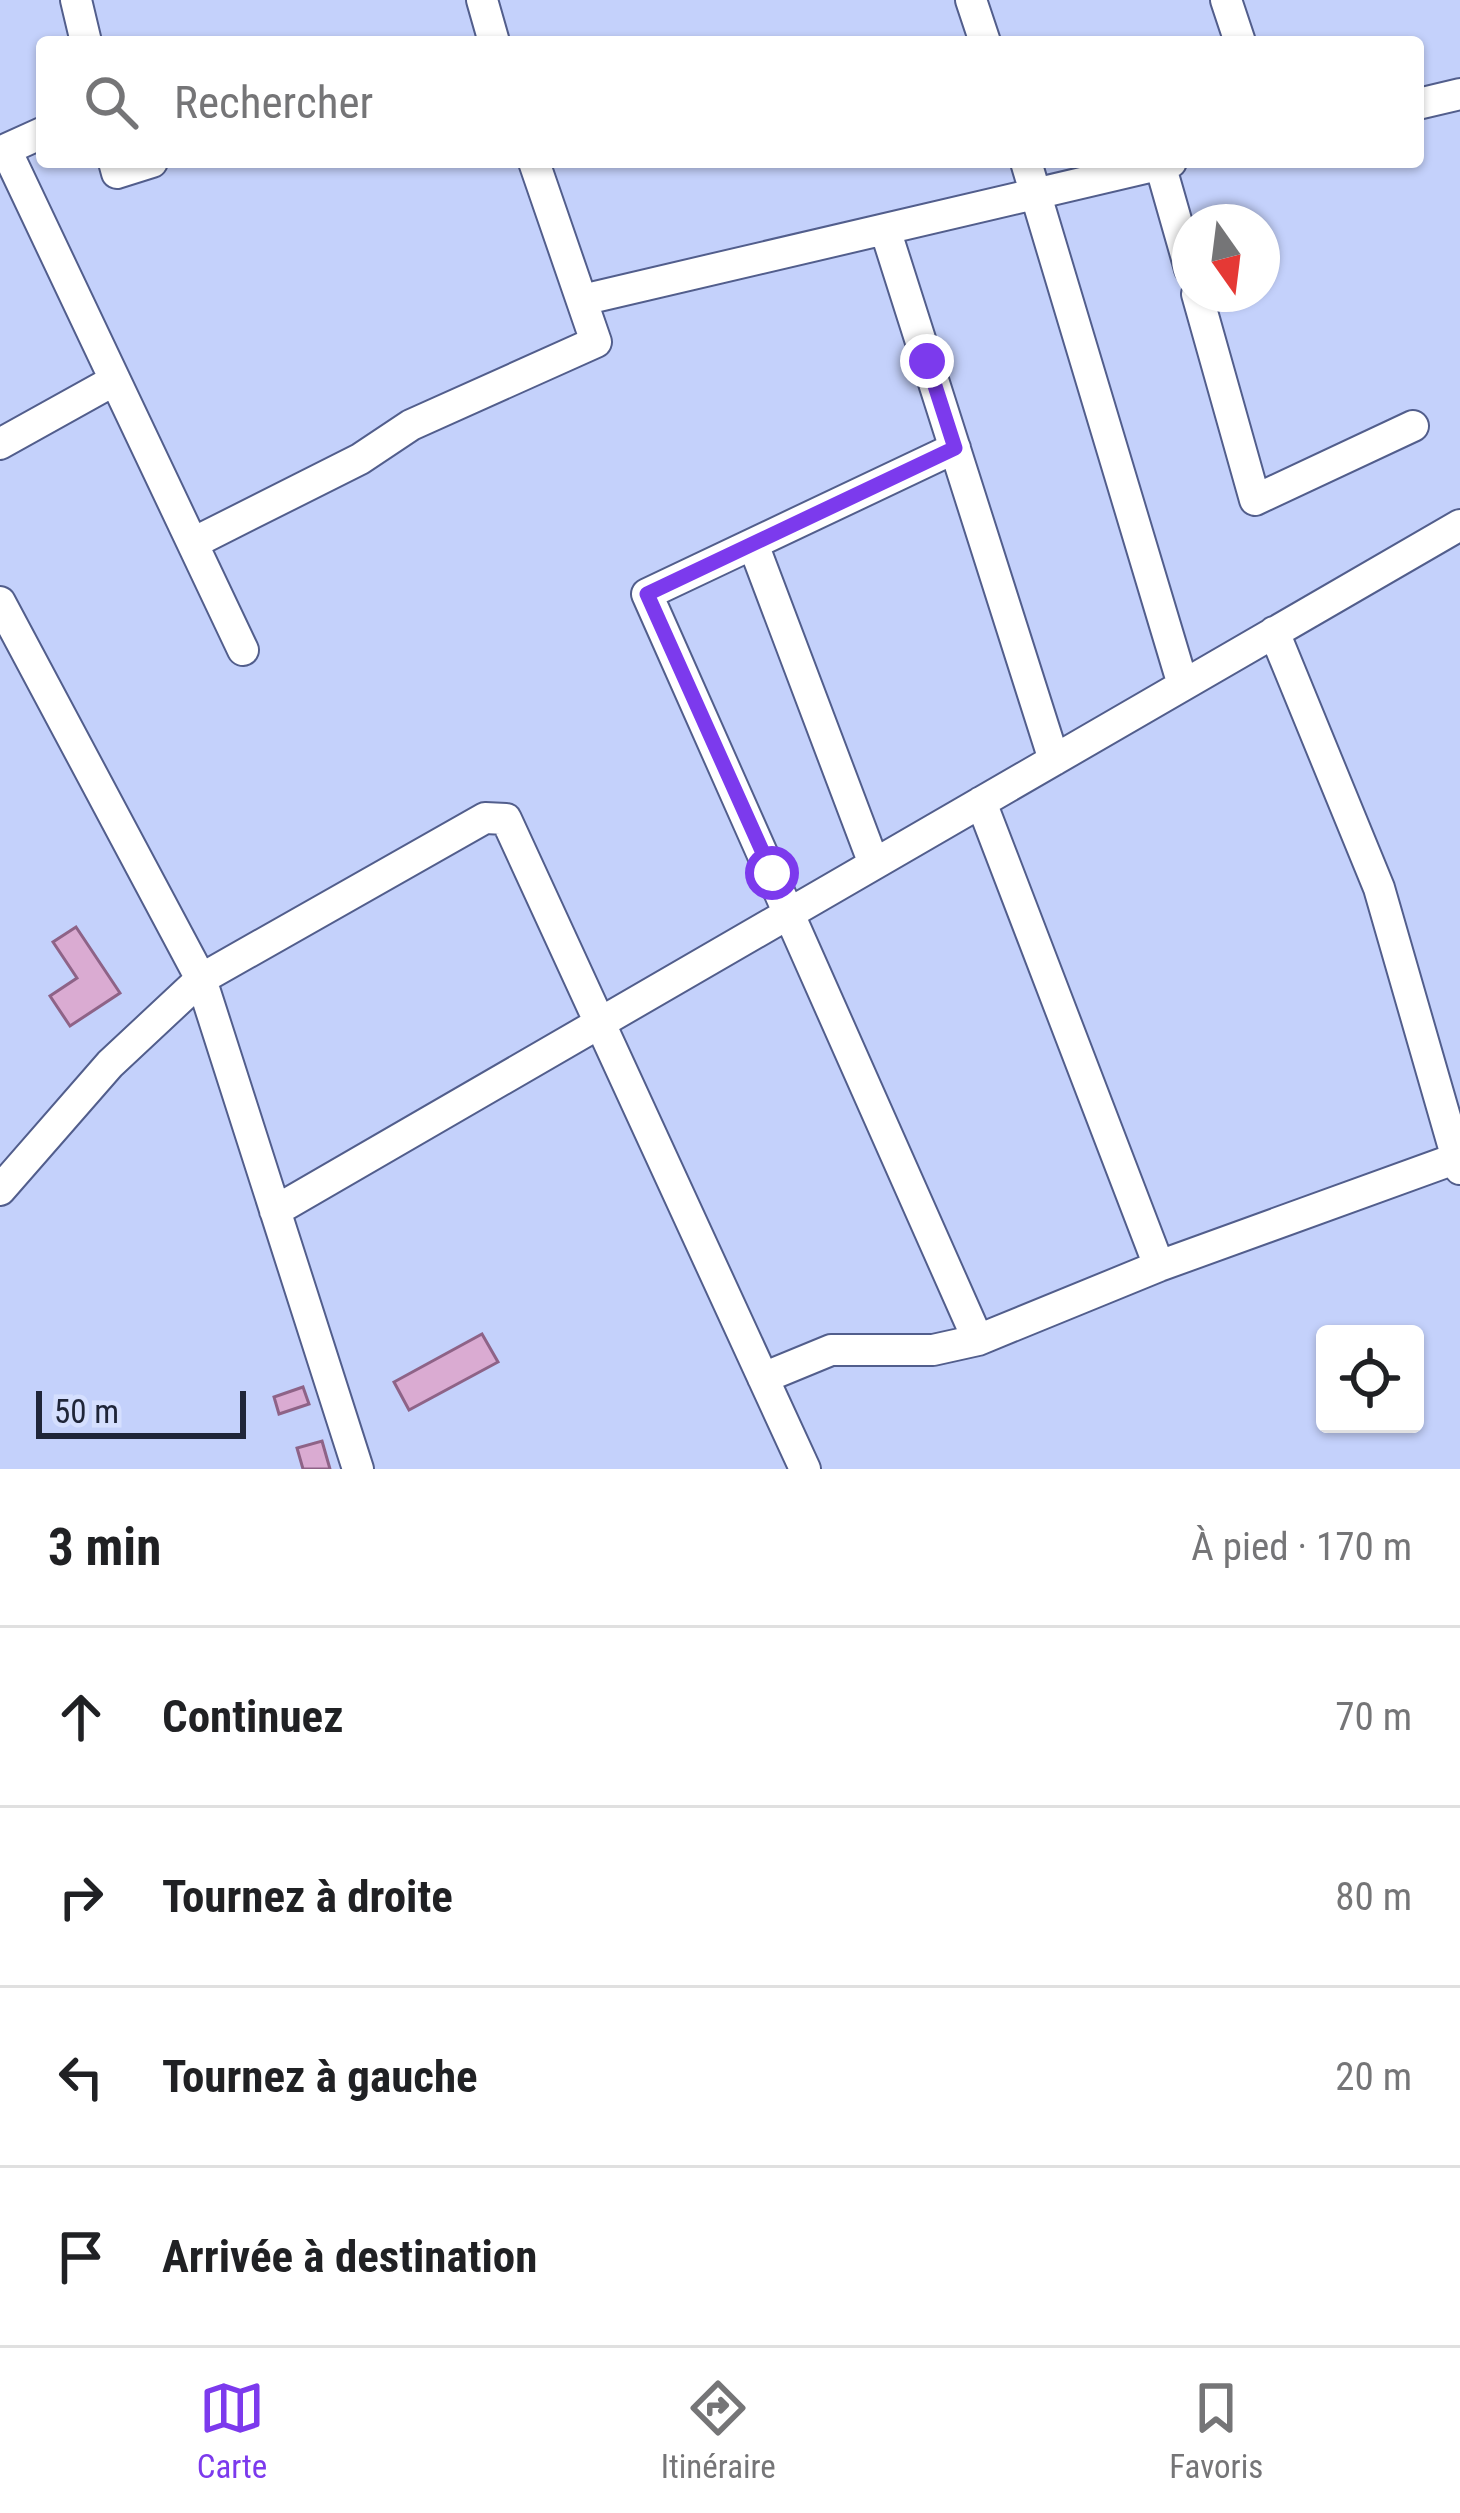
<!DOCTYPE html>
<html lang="fr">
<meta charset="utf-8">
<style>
body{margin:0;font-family:"Roboto Condensed",sans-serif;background:#f2f2f2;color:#202124}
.controls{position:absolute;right:36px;bottom:36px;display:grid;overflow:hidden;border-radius:12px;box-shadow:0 3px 9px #0004}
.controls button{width:108px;height:108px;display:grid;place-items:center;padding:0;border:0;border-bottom:3px solid #e0e0e0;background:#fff;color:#202124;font:60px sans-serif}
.compass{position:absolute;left:1172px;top:204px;width:108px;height:108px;border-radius:50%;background:#fff;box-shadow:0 3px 9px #0004;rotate:166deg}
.scale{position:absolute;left:36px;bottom:30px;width:210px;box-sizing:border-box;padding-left:12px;border:6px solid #1f2538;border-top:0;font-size:33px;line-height:42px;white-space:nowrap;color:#1f2538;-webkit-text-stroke:9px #d5dffe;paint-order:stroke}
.stop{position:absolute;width:36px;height:36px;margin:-27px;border:9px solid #7c3aed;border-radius:50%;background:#fff}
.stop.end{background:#7c3aed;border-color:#fff;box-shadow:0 3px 12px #0008}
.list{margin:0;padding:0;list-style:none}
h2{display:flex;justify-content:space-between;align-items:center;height:156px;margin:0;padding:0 48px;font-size:51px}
h2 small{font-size:39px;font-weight:400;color:#757577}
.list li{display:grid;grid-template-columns:78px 1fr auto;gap:36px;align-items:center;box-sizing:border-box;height:180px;padding:0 48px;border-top:3px solid #e0e0e0}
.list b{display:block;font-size:45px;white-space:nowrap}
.list em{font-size:39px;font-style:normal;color:#757577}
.icon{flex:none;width:66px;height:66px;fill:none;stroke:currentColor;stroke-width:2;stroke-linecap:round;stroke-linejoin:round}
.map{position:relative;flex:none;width:1460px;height:1469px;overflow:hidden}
.search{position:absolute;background:#fff;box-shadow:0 3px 9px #0004;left:36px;right:36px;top:36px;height:132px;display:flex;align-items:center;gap:30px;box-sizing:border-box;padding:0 42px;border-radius:12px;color:#757577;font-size:45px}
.sheet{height:876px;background:#fff}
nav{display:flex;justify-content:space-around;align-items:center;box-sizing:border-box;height:168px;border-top:3px solid #e0e0e0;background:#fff;font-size:33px;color:#757577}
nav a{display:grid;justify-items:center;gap:6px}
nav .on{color:#7c3aed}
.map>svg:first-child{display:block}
</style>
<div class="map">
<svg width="1460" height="1469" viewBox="0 0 1460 1469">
<rect width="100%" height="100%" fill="#c4d1fb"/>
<path fill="#daabd2" stroke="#8e6387" stroke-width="3" d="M76,927L120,993L70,1026L50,996L77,978L53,942Z
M482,1334L498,1362L409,1410L394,1382Z
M303,1387L309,1404L279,1414L274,1397Z
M322,1441L330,1469H303L297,1448Z"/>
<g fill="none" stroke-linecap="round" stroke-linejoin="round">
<g stroke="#525e8c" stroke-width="34">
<path id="street" d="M76,0L86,42
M482,0L494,42
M971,0L985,42
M1226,0L1240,42
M1418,104L1460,94
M6,150L243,650
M0,152L42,133
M114,162L117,173L152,162
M1026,162L1183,685
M1160,164L1190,269
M885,229L1054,760
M1197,294L1255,500L1413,426
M582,300L1171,162
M0,444L115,380
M955,448L647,594L978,1340
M193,543L360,459L411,425L596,342L534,162
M753,544L874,864
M0,602L201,979L358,1469
M1274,632L1379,888L1460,1169
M981,802L1159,1266
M0,1190L110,1064L201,979L485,818L506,819L805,1469
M275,1211L1460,525
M763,1378L831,1350H933L978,1340L1159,1266L1460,1157"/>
</g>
<use href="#street" stroke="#fff" stroke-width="30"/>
</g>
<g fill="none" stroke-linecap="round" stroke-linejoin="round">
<path stroke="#7c3aed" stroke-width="15" d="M772,873L647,594L955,448L927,361"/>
</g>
</svg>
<div class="controls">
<button><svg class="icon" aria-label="locate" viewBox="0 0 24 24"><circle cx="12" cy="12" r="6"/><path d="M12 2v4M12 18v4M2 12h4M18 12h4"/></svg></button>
</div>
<svg class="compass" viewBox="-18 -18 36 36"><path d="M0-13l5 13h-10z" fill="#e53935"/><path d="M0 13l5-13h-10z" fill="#757577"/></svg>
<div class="scale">50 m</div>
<div class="stop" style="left:772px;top:873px"></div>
<div class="stop end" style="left:927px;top:361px"></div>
<div class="search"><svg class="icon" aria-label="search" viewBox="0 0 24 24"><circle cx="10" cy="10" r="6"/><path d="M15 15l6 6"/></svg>Rechercher</div>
</div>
<section class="sheet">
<h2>3 min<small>À pied · 170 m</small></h2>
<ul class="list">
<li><svg class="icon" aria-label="ahead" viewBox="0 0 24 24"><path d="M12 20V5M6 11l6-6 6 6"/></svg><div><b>Continuez</b></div><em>70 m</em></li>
<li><svg class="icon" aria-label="right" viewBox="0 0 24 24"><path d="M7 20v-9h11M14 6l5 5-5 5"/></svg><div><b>Tournez à droite</b></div><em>80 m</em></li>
<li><svg class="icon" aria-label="left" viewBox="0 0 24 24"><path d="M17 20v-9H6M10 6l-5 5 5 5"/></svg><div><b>Tournez à gauche</b></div><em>20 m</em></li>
<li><svg class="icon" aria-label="arrive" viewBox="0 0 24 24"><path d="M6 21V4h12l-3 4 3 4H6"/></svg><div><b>Arrivée à destination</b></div></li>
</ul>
</section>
<nav>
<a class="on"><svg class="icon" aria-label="map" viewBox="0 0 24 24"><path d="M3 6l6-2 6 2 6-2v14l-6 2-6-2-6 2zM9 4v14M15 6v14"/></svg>Carte</a>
<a><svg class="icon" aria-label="directions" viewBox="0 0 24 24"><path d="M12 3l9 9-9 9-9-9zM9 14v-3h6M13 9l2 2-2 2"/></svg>Itinéraire</a>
<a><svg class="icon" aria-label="saved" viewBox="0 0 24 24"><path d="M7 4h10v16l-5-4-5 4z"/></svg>Favoris</a>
</nav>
